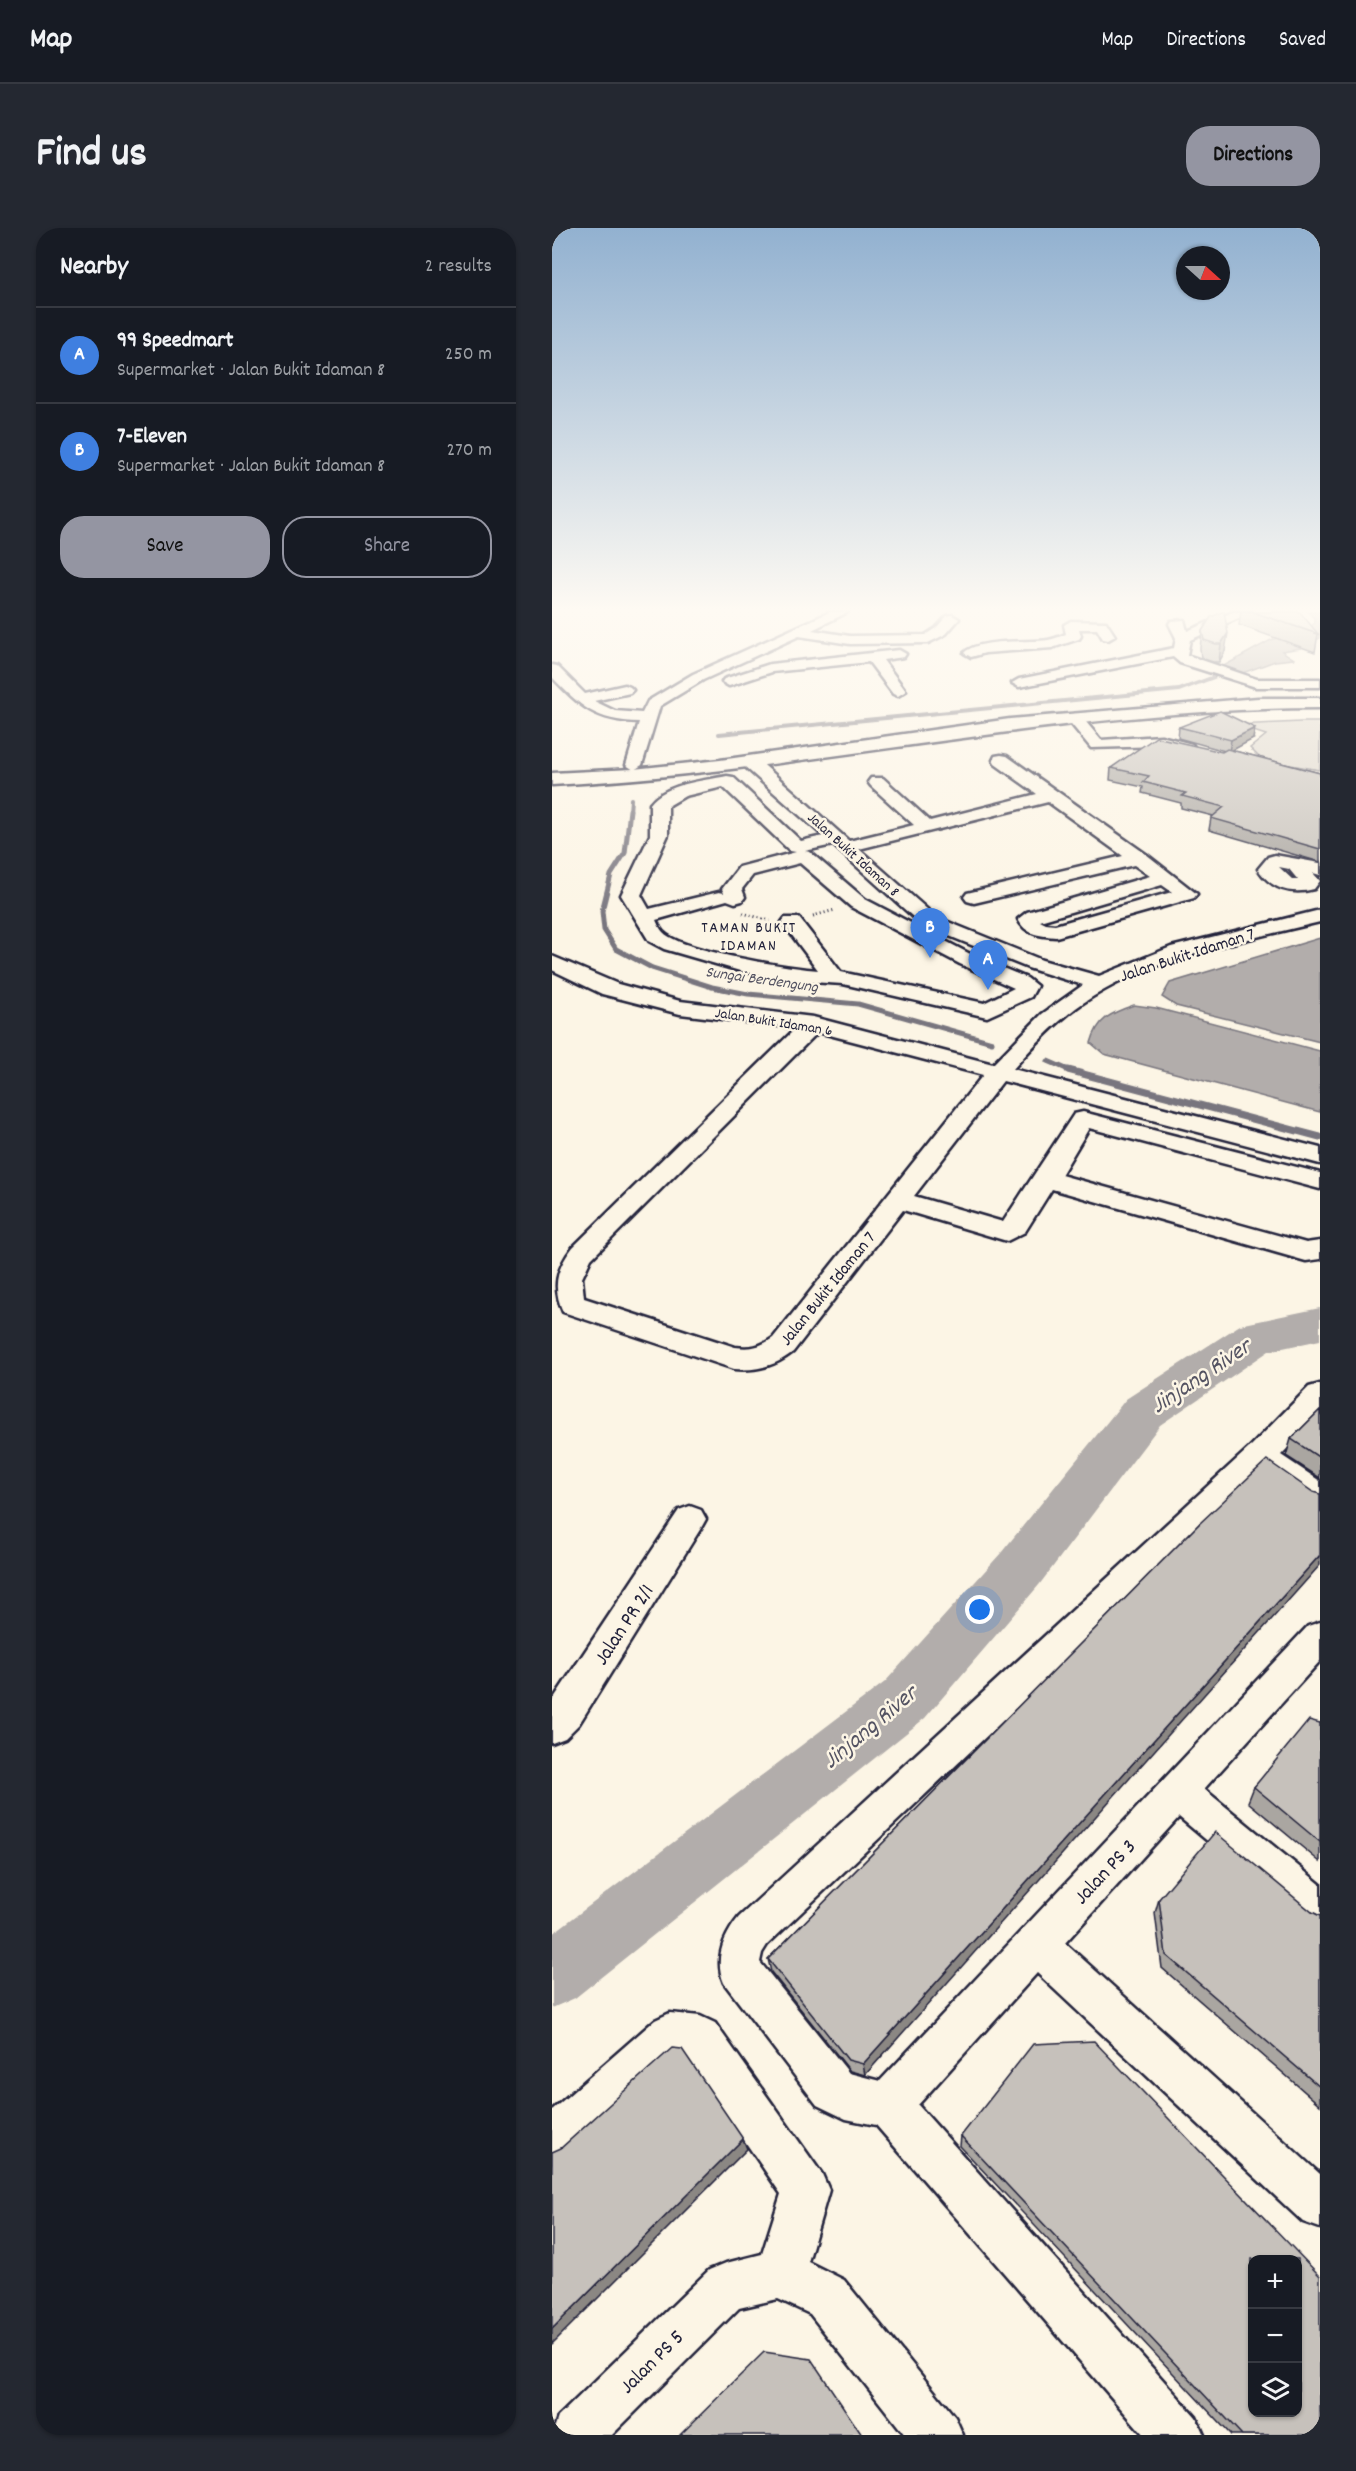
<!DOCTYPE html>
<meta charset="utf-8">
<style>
body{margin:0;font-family:Dekko,sans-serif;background:#242831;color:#f1f3f6}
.controls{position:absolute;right:18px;bottom:18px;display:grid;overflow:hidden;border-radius:12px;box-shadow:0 2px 4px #0004}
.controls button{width:54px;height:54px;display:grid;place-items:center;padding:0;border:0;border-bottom:2px solid #363941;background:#171b24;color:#f1f3f6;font:30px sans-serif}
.compass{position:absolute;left:624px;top:18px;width:54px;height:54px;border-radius:50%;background:#171b24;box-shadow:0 2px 4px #0004;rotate:111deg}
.you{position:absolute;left:428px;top:1382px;width:21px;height:21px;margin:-15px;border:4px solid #fff;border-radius:50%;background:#1a73e8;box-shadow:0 0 0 9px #1a73e833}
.badge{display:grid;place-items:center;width:39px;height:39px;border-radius:50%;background:#9495a2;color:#fff;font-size:20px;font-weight:700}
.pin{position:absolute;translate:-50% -50px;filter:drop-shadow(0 2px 3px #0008)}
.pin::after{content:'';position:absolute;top:32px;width:21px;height:18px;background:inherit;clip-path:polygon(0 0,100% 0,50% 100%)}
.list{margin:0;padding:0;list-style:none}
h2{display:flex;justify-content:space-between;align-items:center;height:78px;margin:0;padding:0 24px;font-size:26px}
h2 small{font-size:20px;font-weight:400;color:#9ea1a6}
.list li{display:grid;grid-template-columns:39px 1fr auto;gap:18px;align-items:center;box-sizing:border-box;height:96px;padding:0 24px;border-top:2px solid #363941}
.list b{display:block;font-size:22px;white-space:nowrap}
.list p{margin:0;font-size:20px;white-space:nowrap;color:#9ea1a6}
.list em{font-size:20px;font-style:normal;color:#9ea1a6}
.actions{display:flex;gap:12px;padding:18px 24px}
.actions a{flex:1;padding:14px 0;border:2px solid #9495a2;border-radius:24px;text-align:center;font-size:21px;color:#9495a2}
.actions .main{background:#9495a2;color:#111}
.icon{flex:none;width:33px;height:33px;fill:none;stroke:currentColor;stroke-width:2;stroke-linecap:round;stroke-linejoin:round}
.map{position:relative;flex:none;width:768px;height:2207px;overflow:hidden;border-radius:24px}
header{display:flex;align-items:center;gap:36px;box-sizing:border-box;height:84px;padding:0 30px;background:#171b24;border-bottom:2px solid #363941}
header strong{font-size:28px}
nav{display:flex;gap:33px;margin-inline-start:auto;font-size:21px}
.intro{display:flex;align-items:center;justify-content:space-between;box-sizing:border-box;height:144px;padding:0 36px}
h1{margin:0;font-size:42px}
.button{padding:15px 27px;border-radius:24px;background:#9495a2;color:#111;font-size:21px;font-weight:700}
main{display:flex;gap:36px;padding:0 36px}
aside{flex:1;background:#171b24;border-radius:24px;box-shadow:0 2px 4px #0004}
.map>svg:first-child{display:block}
</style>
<header>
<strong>Map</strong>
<nav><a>Map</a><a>Directions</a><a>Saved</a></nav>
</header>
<div class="intro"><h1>Find us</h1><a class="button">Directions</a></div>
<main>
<aside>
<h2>Nearby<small>2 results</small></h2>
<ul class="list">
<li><span class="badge" style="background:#3f7fe0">A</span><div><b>99 Speedmart</b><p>Supermarket · Jalan Bukit Idaman 8</p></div><em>250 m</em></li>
<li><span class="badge" style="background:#3f7fe0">B</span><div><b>7-Eleven</b><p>Supermarket · Jalan Bukit Idaman 8</p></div><em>270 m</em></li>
</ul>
<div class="actions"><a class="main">Save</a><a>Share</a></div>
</aside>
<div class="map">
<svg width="768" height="2207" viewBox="0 0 768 2207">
<rect width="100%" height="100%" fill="#fcf5e5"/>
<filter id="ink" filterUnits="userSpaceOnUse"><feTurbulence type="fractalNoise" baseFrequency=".0167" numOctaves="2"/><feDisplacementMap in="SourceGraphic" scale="12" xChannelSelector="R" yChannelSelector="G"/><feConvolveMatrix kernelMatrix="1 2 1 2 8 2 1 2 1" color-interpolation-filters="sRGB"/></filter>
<g filter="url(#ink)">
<path fill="#dcd6cc" stroke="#7f7c84" stroke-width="1.5" d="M749,494H768V542L710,532L698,520L714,507L683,497Z"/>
<path fill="#b2adab" stroke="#78757e" stroke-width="1.5" d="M756,384H768V410L749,420L730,423L742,431L723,433L688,446L668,440L719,412L758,399L763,395L762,390Z
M768,710V814L624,778L610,769L618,755Z
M582,777L604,780L768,823V884L552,826L539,815C546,790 559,785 582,777Z"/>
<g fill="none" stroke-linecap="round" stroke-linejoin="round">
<path stroke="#78757e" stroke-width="4" d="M167,506L627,462L662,449
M78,584L79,571"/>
<path stroke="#78757e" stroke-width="5" d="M78,582L73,625L59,647L50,683L52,702L64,721L100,740L160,759L196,766L306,776L440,814
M496,833L519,843"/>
<path stroke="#78757e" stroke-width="7" d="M516,842L768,909"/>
<path fill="#b2adab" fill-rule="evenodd" d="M768,1080V1112L717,1123L608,1197L487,1357L373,1490L23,1770L0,1780V1706L333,1454L449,1325L574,1171L688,1097Z"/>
<g stroke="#22223b" stroke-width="5">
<path id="minor" d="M278,384H296L260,402L298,408L373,407L384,400L395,388L400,387L407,391L394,406L376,415L298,416L247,408L151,452L108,478L90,537L82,542L74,537L87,494C44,493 29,479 0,449V437L5,438L33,466L73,457L78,459L81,462L78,465L42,473L63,483L90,485L96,473L141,446Z
M681,384H700L638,412L635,427L705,451H768V459H704L628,435L621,429L467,459L460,455L467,451L622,420L624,410L617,396L619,393L632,392L635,403Z
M519,393L554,394L563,408L556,412L551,411L545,401H527L529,408L527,411L500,420L433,425L419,429L412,425C426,410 476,415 496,412C502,411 509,408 514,406L512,397Z
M347,422L354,426L352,429L331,432L354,463L346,468L341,466L317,434L220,444L177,458L170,454L172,451L218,436Z
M523,486L529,488L549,512L609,508L640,516L642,519L634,524L609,518L539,520L515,491Z
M449,527L455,528L594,626L645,666L642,670L504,709C489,708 473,707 466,691L475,684L598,648L582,637L422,675L415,673L412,669L415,665L571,628L496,574L307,621L384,689L490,732L547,748L619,719L768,682V694C687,714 601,728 531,775C505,793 482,817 461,841L768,920V936L451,853L362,968L451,994L522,886L531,884L768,945V961L537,900L509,947L754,1015L768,1013V1031L754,1033L500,961L473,1004L455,1013L351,982L241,1124C223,1138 205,1143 182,1141L11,1084C0,1059 4,1041 21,1019L244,800L128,786L50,766L0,742V728L66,756L128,773L261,789L441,836L490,786L531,757L476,740L370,697L281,617L253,623L258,624L313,671L422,728L475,750L485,758L479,769L435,789L291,756L244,753L188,743L112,721L97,713L69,667L98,607V576C114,555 151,553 175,548L181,549L249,613L271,608L192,538L190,534L192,530H204L297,613L362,597L319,558L316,554L319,550H331L378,593L485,566L443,536L441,532L443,528ZM171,559L238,623L244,624L187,639L170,661L172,665L167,664L97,681L89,667L116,607V578L133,568ZM248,635L299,679L408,736L462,760L432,775L289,744L247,690H233L230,694L266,742C238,740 128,723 111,704C108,701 106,696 104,692L175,672L183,675L190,673L193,669L190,661L201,647ZM610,657L620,664L503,697L494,696L488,693ZM266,804L431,847L221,1110C208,1119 199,1121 183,1119L32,1070L30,1050L39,1031Z
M723,627L768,635V647L761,645L768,653L762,661C739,667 719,661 706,641L716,629ZM727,639L737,641L746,652H741Z
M768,1156V1186L729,1227L768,1253V1283L757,1279L710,1246L215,1717L210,1725L208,1734L297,1845L328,1853L756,1398L768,1394V1433L652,1561L768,1656V1702L754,1696L627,1589L513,1715L768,1946V2000L751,1994L485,1745L366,1877L644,2189L652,2207H592L324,1897L294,1891L265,1877L172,1755C162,1731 171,1709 187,1689L697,1220L757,1159Z
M138,1278L149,1282L154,1291L149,1300L27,1496L13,1510L0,1515V1473L127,1282Z
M118,1785L148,1788L163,1795L270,1946L277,1962L256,2034L292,2052L403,2189L411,2207H353L258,2086L226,2071L187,2080L60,2207H0L6,2189L157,2042L174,2035L210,2026L229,1966L136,1830L125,1829L16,1928L0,1935V1882L103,1792Z"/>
</g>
<g stroke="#22223b" stroke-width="5">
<path id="major" d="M706,470H768V480C510,480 257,544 0,557V545L81,541L168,532L458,491Z"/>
</g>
<path stroke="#22223b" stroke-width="3" stroke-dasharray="1 3" stroke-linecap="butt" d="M191,685L218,693
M261,688L283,682"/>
<use href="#minor" fill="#fcf5e5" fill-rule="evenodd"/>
<use href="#major" fill="#fcf5e5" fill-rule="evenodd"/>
</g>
<path fill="#aaa6a1" stroke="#22223b" stroke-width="1.5" d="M689,384H701L766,406L763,424L687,397Z
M659,389L673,423L667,434H661L649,430L648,420L650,403Z
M627,499L701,511L679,522L768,545V634L657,602L659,590L661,588L629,580V575L590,565L591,559L558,552L559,540L673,523L626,510Z
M768,1182V1250L734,1228L739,1211Z
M648,1295L313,1847L298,1843L219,1744L216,1731Z
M768,1495V1634L696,1574L702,1559Z
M607,1671L760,1684L768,1688V1877L610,1740L603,1685Z
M409,1908L767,2207H679L408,1918Z"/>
<path fill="#8b8783" stroke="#22223b" stroke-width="1.5" d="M676,405L673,423L667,434L669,416Z
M703,500L701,511L677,524L679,512Z
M768,1327V1337L313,1847L311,1836Z
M191,1911L195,1921L0,2116V2101Z"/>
<path fill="#c6c1bb" stroke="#22223b" stroke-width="1.5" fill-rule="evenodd" d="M670,384H672L676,405L669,416H664L652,412L650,403L659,389Z
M701,384H748L766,406Z
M668,483L703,500L679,512L627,499Z
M604,509L670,524L675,521L768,545V621L659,590L672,579L630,568L634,565L591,554L597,548L559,540Z
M768,1182V1230L739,1211Z
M715,1232L761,1264L768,1266V1327L311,1836L296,1832L216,1731L648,1295Z
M757,1492L768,1495V1614L702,1559Z
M663,1604L760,1684L768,1688V1859L614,1727L607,1671Z
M542,1813L768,2048V2205L767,2207H690L409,1908L481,1816ZM700,2031H746V2184H700Z
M120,1820L130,1821L191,1911L0,2101V1924L9,1920Z
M212,2124L259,2131L310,2207H128Z"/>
</g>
<linearGradient id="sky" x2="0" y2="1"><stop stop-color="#92b1d0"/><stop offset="0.55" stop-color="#fefaf3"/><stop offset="1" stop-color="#fefaf3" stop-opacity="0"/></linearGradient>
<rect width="768" height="693" fill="url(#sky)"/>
<g text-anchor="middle" stroke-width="5" stroke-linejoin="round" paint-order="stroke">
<g font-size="15" fill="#22223b" stroke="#fcf5e5">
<text transform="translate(302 626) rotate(42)" y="5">Jalan Bukit Idaman 8</text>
<text transform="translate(222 793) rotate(9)" y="5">Jalan Bukit Idaman 6</text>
</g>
<g font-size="16" letter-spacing="1.5" fill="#22223b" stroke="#fcf5e5">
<text x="197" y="704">TAMAN BUKIT<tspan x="197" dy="18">IDAMAN</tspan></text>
</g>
<g font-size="16" font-style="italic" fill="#545362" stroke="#fcf5e5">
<text transform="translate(210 750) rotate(8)" y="6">Sungai Berdengung</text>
</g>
<g font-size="18" fill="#22223b" stroke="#fcf5e5">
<text transform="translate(635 726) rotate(-18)" y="6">Jalan Bukit Idaman 7</text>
<text transform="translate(275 1060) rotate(-51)" y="6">Jalan Bukit Idaman 7</text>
</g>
<g font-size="21" fill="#22223b" stroke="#fcf5e5">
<text transform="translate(71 1396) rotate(-57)" y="7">Jalan PR 2/1</text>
<text transform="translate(552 1643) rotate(-47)" y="7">Jalan PS 3</text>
<text transform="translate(99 2133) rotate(-45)" y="7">Jalan PS 5</text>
</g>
<g font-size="24" font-style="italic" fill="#545362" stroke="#fcf5e5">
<text transform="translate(648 1147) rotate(-34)" y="8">Jinjang River</text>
<text transform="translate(317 1498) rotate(-40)" y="8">Jinjang River</text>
</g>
</g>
</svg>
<div class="controls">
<button>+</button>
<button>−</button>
<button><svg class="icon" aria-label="layers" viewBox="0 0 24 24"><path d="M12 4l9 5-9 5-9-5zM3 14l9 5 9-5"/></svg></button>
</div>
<svg class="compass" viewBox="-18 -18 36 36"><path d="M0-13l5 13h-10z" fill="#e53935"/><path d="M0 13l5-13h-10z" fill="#9ea1a6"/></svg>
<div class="you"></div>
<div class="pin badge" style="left:436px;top:762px;background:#3f7fe0">A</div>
<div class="pin badge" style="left:378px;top:730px;background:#3f7fe0">B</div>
</div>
</main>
